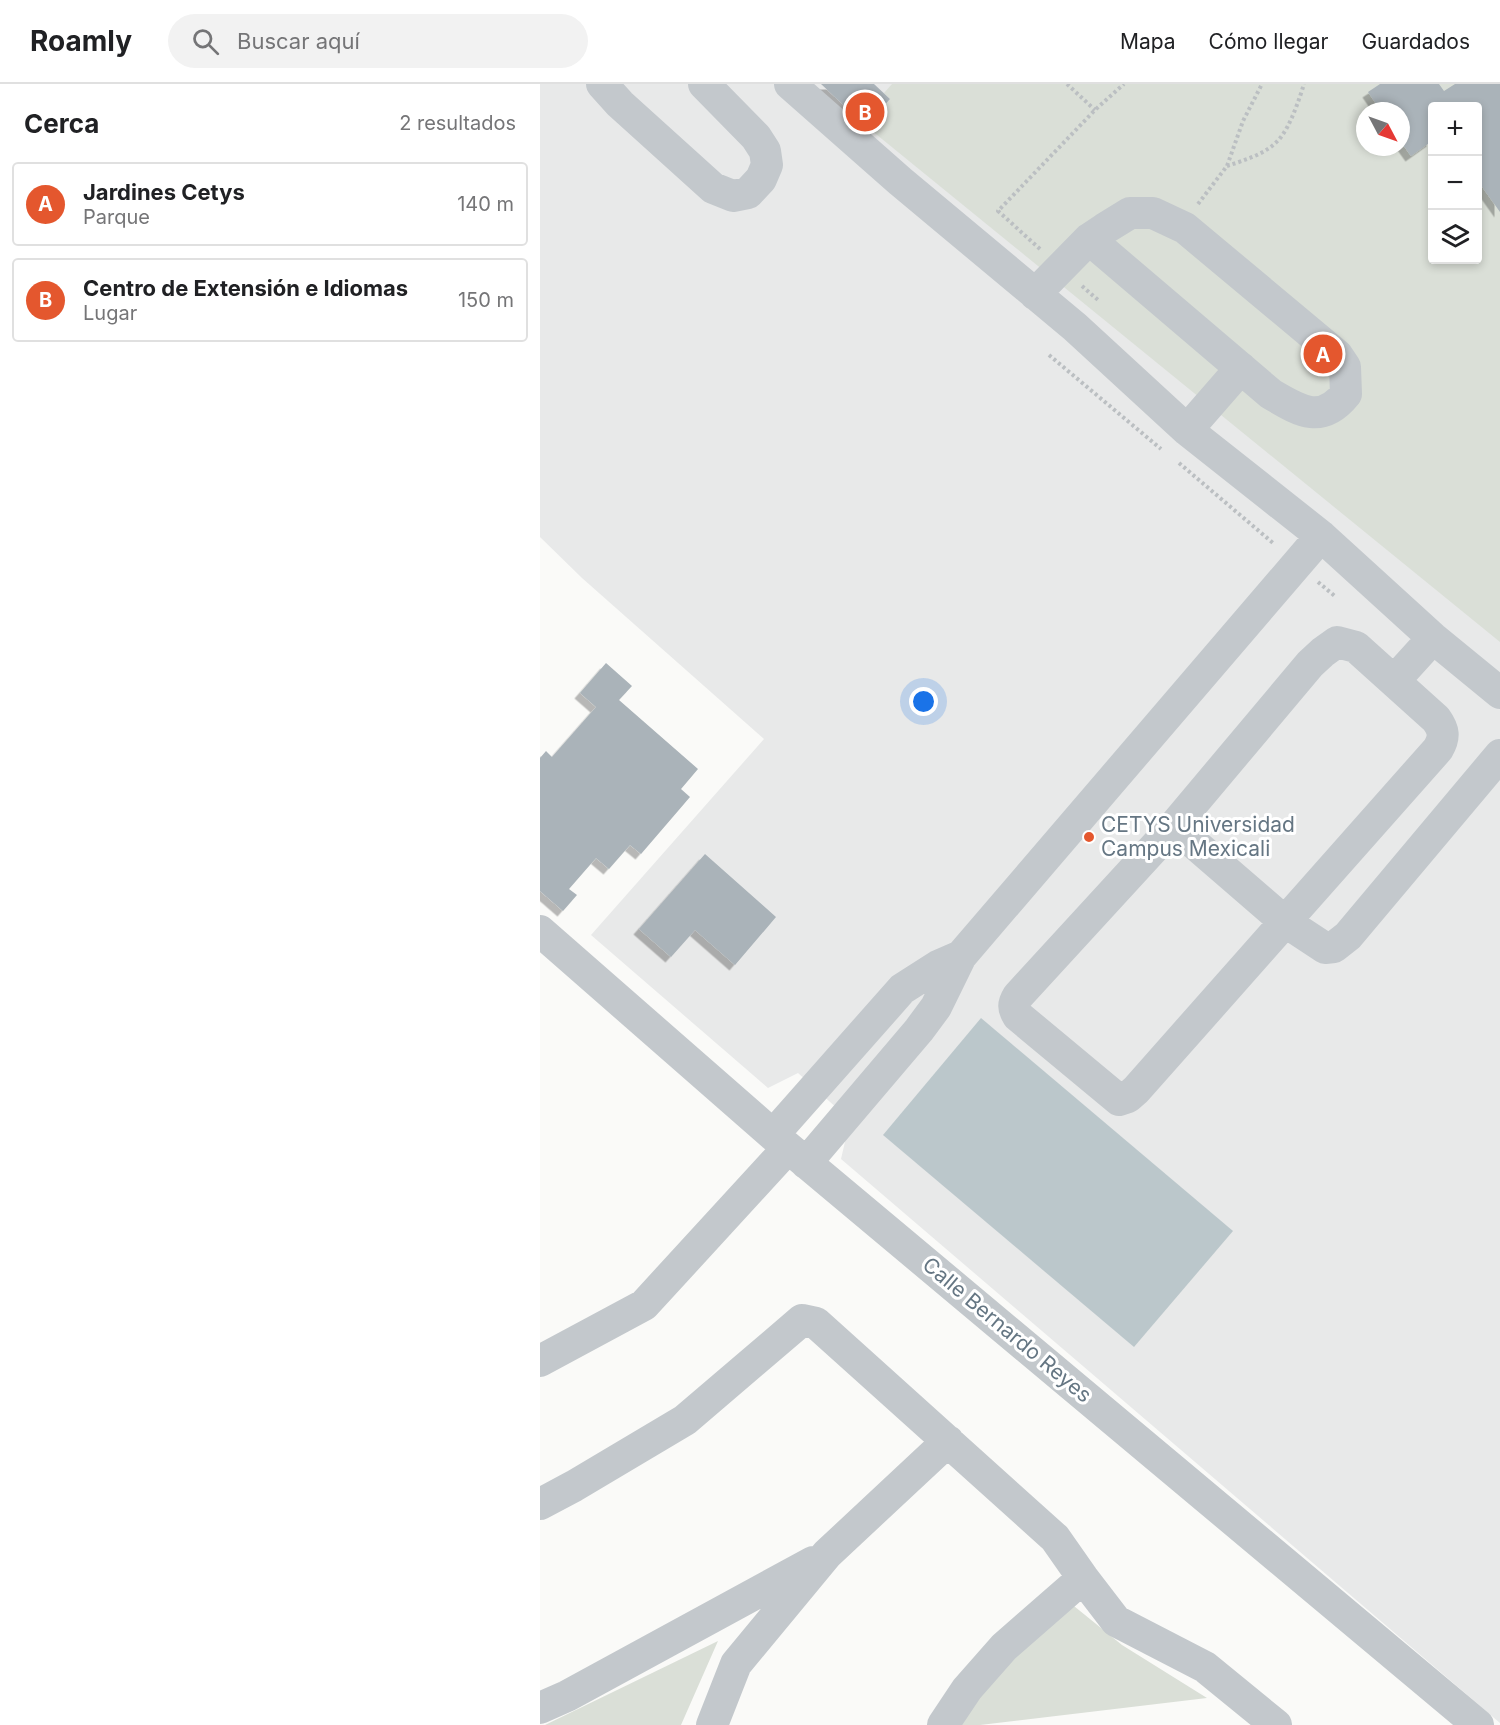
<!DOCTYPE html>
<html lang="es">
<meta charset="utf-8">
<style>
body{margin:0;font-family:Inter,sans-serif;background:#f2f2f2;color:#202124}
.controls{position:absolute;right:18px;top:18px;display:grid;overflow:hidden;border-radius:6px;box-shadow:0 3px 9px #0003}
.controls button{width:54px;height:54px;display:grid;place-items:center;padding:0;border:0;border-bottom:2px solid #e0e0e0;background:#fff;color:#202124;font:30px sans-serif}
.compass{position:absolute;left:816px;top:18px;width:54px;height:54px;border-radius:50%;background:#fff;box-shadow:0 3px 9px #0003;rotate:131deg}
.you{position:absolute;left:384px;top:618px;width:21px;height:21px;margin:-15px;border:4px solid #fff;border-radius:50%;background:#1a73e8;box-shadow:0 0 0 9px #1a73e833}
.badge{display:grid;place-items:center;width:39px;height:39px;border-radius:50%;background:#e4572e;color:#fff;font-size:20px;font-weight:700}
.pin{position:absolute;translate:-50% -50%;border:3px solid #fff;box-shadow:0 2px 6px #0006}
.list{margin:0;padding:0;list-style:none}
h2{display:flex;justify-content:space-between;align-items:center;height:78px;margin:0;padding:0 24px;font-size:26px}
h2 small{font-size:20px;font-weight:400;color:#757577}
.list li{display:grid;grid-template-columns:39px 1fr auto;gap:18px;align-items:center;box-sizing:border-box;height:84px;margin:0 12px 12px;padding:0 12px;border:2px solid #e0e0e0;border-radius:6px}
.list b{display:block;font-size:22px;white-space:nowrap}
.list p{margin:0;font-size:20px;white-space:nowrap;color:#757577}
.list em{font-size:20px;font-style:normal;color:#757577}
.icon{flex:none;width:33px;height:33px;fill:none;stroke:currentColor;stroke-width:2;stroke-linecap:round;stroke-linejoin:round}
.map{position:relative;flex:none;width:960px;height:1641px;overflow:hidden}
header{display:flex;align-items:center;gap:36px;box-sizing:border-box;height:84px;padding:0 30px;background:#fff;border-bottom:2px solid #e0e0e0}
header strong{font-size:28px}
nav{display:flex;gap:33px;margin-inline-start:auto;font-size:21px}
.search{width:420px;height:54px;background:#f2f2f2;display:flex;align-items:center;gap:15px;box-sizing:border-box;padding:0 21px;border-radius:33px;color:#757577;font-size:22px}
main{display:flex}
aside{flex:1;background:#fff}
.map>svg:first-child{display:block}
</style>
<header>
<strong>Roamly</strong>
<div class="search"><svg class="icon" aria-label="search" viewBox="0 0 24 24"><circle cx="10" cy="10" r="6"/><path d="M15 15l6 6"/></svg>Buscar aquí</div>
<nav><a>Mapa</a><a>Cómo llegar</a><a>Guardados</a></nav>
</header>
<main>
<aside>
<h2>Cerca<small>2 resultados</small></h2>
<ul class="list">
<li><span class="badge">A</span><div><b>Jardines Cetys</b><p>Parque</p></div><em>140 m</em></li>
<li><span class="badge">B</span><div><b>Centro de Extensión e Idiomas</b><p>Lugar</p></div><em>150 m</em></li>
</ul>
</aside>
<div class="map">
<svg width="960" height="1641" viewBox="0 0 960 1641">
<defs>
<filter id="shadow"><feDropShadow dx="-5.5" dy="5.5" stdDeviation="0" flood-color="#0004"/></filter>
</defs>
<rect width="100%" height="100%" fill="#fafaf8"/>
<path fill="#e8e9e9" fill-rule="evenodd" d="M0,0H960V1639L301,1075L310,1036L258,989L228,1004L51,851L224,655L42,494L0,453ZM892,22H938V176H892ZM825,27H861V63H825Z"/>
<path fill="#dadfd7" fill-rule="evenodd" d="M352,0H960V558L326,42L350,15L344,9ZM892,22H938V176H892ZM825,27H861V63H825Z
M529,1518L582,1561L667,1614L440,1641H413L500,1541Z
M178,1557L141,1641H5Z"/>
<path fill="#bbc7cb" d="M441,934L693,1147L594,1263L343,1051Z"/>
<path fill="#aab3b9" filter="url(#shadow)" d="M281,0H334L350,15L326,42Z
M840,0H899L904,7L915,0H960V128L938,97V22H892V57L871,72L861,58V27H841L828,8Z
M66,579L92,602L79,616L158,685L141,705L150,713L101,770L90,761L69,785L56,774L29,805L37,811L23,827L0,807V674L6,667L12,673L56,623L40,609Z
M165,770L236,833L195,881L155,846L131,873L99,845Z"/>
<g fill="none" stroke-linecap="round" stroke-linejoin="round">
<path stroke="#bbbfc2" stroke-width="4" stroke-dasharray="3 3" stroke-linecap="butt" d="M527,0L555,26
M687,82C705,76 729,69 741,53C751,40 759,16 764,0
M658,120L687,82L703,37L722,0
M500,165L458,127L555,26L584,0
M542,202L558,216
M509,271L621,365
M639,379L733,459
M778,498L796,513"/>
<path stroke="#c3c8cc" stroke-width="32" d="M62,0L80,20L173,104L193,112L208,109L221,95L227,81L225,67L216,53L164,0
M250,0L360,97L535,243L647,346L781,452L893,554L960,609
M495,210L549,155L564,145L590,129H613L645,144L797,271L805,283L806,310C781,341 760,327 731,310L549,155
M647,346L701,284
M797,558L816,563L896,635C904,646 905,653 898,665L596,1006L588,1013L579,1016L478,932C473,924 473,920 478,912L634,742L770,580L783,568Z
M854,597L893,554
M634,742L744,837L785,864L794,863L808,852L960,671
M0,847L233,1051L938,1641
M233,1051L362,905L398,882L421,872
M266,1079L379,946L396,923L421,872L781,452
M0,1277L104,1221L248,1064
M0,1420L34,1402L145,1336L262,1236L276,1239L515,1454L543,1494L576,1537L665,1583L736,1641
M0,1624L27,1612L273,1478
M172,1641L196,1580L287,1470L408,1357
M403,1641L427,1605L464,1563L543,1494"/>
</g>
<circle fill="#e4572e" stroke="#fff" stroke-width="2" cx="549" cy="753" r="6"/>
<g text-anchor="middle" stroke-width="6" stroke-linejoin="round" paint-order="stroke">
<g font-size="21" fill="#657683" stroke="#fff" text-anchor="start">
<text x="561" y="748">CETYS Universidad<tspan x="561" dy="24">Campus Mexicali</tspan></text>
</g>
<g font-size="21" fill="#657683" stroke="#fff">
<text transform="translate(467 1246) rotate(40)" y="7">Calle Bernardo Reyes</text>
</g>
</g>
</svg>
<div class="controls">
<button>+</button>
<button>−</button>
<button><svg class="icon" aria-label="layers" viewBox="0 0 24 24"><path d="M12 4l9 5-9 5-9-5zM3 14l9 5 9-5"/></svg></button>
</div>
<svg class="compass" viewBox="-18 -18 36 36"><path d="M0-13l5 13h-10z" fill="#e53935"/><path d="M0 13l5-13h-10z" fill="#757577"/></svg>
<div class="you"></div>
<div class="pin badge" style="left:783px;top:270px">A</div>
<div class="pin badge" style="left:325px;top:28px">B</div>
</div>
</main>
